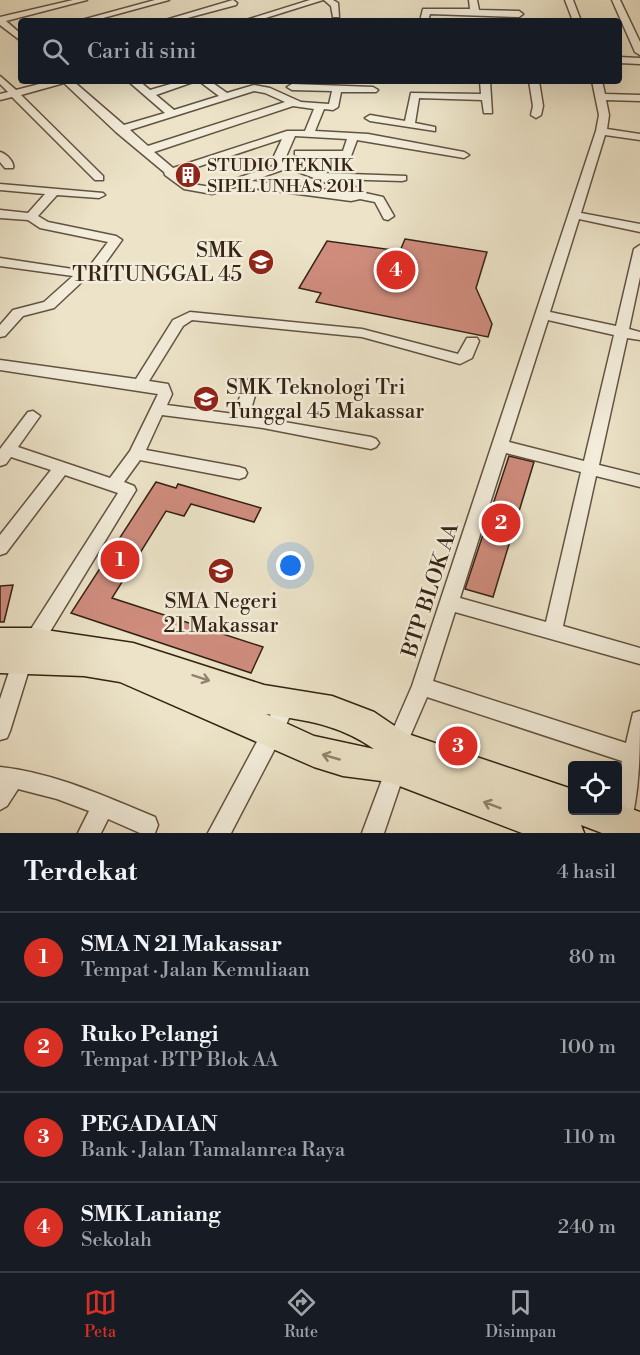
<!DOCTYPE html>
<html lang="id">
<meta charset="utf-8">
<style>
body{margin:0;font-family:"Libre Bodoni",serif;background:#242831;color:#f1f3f6}
.controls{position:absolute;right:18px;bottom:18px;display:grid;overflow:hidden;border-radius:6px;box-shadow:0 6px 24px #0002}
.controls button{width:54px;height:54px;display:grid;place-items:center;padding:0;border:0;border-bottom:2px solid #363941;background:#171b24;color:#f1f3f6;font:30px sans-serif}
.you{position:absolute;left:291px;top:566px;width:21px;height:21px;margin:-15px;border:4px solid #fff;border-radius:50%;background:#1a73e8;box-shadow:0 0 0 9px #1a73e833}
.badge{display:grid;place-items:center;width:39px;height:39px;border-radius:50%;background:#d93025;color:#fff;font-size:20px;font-weight:700}
.pin{position:absolute;translate:-50% -50%;border:3px solid #fff;box-shadow:0 2px 6px #0006}
.list{margin:0;padding:0;list-style:none}
h2{display:flex;justify-content:space-between;align-items:center;height:78px;margin:0;padding:0 24px;font-size:26px}
h2 small{font-size:20px;font-weight:400;color:#9ea1a6}
.list li{display:grid;grid-template-columns:39px 1fr auto;gap:18px;align-items:center;box-sizing:border-box;height:90px;padding:0 24px;border-top:2px solid #363941}
.list b{display:block;font-size:22px;white-space:nowrap}
.list p{margin:0;font-size:20px;white-space:nowrap;color:#9ea1a6}
.list em{font-size:20px;font-style:normal;color:#9ea1a6}
.icon{flex:none;width:33px;height:33px;fill:none;stroke:currentColor;stroke-width:2;stroke-linecap:round;stroke-linejoin:round}
.map{position:relative;flex:none;width:640px;height:833px;overflow:hidden}
.search{position:absolute;background:#171b24;box-shadow:0 6px 24px #0002;left:18px;right:18px;top:18px;height:66px;display:flex;align-items:center;gap:15px;box-sizing:border-box;padding:0 21px;border-radius:6px;color:#9ea1a6;font-size:22px}
.sheet{height:438px;background:#171b24}
nav{display:flex;justify-content:space-around;align-items:center;box-sizing:border-box;height:84px;border-top:2px solid #363941;background:#171b24;font-size:16px;color:#9ea1a6}
nav a{display:grid;justify-items:center;gap:3px}
nav .on{color:#d93025}
.map>svg:first-child{display:block}
</style>
<div class="map">
<svg width="640" height="833" viewBox="0 0 640 833">
<rect width="100%" height="100%" fill="#ece3c8"/>
<filter id="stains"><feTurbulence type="fractalNoise" baseFrequency=".00333" numOctaves="4"/><feColorMatrix values="0 0 0 0 .2 0 0 0 0 .09 0 0 0 0 .02 0 0 0 .5 -.17"/></filter>
<radialGradient id="worn" r=".72"><stop offset=".6" stop-color="#630" stop-opacity="0"/><stop offset="1" stop-color="#630" stop-opacity=".3"/></radialGradient>
<path fill="#cf8c7d" stroke="#352314" stroke-width="1.5" d="M405,239L487,252L476,288L492,324L488,337L316,302L321,293L299,288L327,241L400,251Z
M509,456L534,462L493,597L465,589Z
M156,482L176,488L178,484L261,508L254,522L191,504L184,516L166,511L112,598L263,647L251,673L71,613Z
M13,585L4,622H0V586Z"/>
<g fill="none" stroke-linecap="round" stroke-linejoin="round">
<g stroke="#635341" stroke-width="3">
<path id="street" d="M73,0H87L6,21L21,34V41L0,25V17Z
M155,0H169L92,21H78Z
M233,0L237,3L236,5L176,21H162Z
M310,0H323L256,21H243Z
M324,0H333L338,3L339,17H333L331,6Z
M469,0H477L479,10L519,11L523,14L519,17L430,14L428,21H420L423,9H470Z
M565,0H573L581,21H573Z
M612,0H620L640,42V55L635,52Z
M619,57L640,58V64L619,63Z
M0,76L16,90L51,81H73L124,125L165,113L128,81H139L150,90L181,81H196L156,95L174,110L219,96L199,81H210L227,93L254,85L270,88L301,102L329,104L332,91L292,90L287,87L292,84L373,87L378,90L376,92H341L338,107L333,110L324,109L315,131L368,134L464,152L469,155L464,158L357,140L351,156H299L295,155V151H343L347,139L295,136L285,159L321,173L406,176V180L402,181L335,179L363,190L365,193L383,197L394,216L388,220L384,219L375,202L360,199L351,201L238,186L212,194L184,189L165,175L164,172L116,132L64,83L21,95L103,176V180H95L12,97L0,100V94L8,92L0,84ZM254,91L265,93L285,102L148,146L130,130ZM293,106L314,109L305,131H287L173,168L154,152ZM282,139L274,156L279,164L211,187L192,184L179,173ZM288,168L353,193L251,181Z
M480,81H490L492,113H484L482,100L419,98L415,123L435,127V131L370,121L365,118L370,115L405,121L411,93L481,94Z
M529,81H539L543,106L541,115L536,118L531,115L533,106Z
M592,81H602L605,94L640,95V101L606,100L609,115L607,129L640,134V140L605,135L581,213L640,224V232L579,219L550,312L616,326L634,249L640,245V277L629,329L640,332V340L627,338L599,465L640,475V487L596,476L563,626L640,648V664L455,612L433,681L626,743L633,713L640,711C640,750 640,793 629,830L621,833L613,830L610,822L612,810H618V785L622,761L427,697L402,755L395,758L388,755L385,748L412,686L596,131L599,115ZM548,320L614,335L584,461L509,442ZM506,453L581,472L546,622L460,598Z
M0,152C6,153 15,163 13,168H5L0,162Z
M0,184L103,193L105,195L99,198L57,195L38,216L48,222L116,236L122,240L94,279H85L54,308L23,316L5,336L0,337V325L13,310L44,302L73,276L0,266V258L86,271L108,242L40,228L28,220L0,218V210L28,213L45,194L0,190Z
M190,312L362,329L458,354L467,338H477L479,341L472,358L460,364L362,337L192,320L183,326L149,381L168,384L172,394L167,405L234,414L245,382L252,377L259,382L249,416L371,437L376,439L379,443L376,447L371,449L263,428L162,415L146,450L239,467L245,469L247,473L245,477L239,479L140,460L124,482L134,486L136,490L31,663L10,731L7,738L0,740V699L15,654L118,493L65,475L6,553L0,555V535L51,470L11,457L6,464L0,466V449L28,412L33,411L40,416L18,447L110,478L130,451L158,394L0,370V360L136,379L173,320Z
M285,695L292,698L295,704L280,739L231,833H208L266,725L278,698Z
M396,758L403,761L406,768L384,833H362L389,761Z
M0,767C55,773 104,796 155,817L158,825L155,833H140L108,819L101,833H78L89,811L57,799L18,789L7,806L0,810Z"/>
</g>
<g stroke="#352314" stroke-width="3">
<path id="primary" d="M0,628H32L133,643L264,685L332,696L374,712L405,733L572,789V810H618V804L640,812V833H602L581,825L584,833H522L389,782L343,776L314,767L120,682L84,676L0,673ZM266,714C308,721 338,724 374,749L314,736Z"/>
</g>
<use href="#street" fill="#f3eddb" fill-rule="evenodd"/>
<use href="#primary" fill="#ece3c8" fill-rule="evenodd"/>
</g>
<defs><path id="oneway-shaft" d="M-6 0H5M1.5-3L5.5 0L1.5 3" fill="none" stroke-width="1.6" stroke-linecap="round" stroke-linejoin="round" transform="scale(1.5)"/></defs>
<g stroke="#90836e">
<use href="#oneway-shaft" transform="translate(201 678) rotate(18)"/>
<use href="#oneway-shaft" transform="translate(331 757) rotate(-164)"/>
<use href="#oneway-shaft" transform="translate(492 805) rotate(-159)"/>
</g>
<defs>
<g id="building-disc" transform="scale(1.35)"><circle r="9.5" fill="#8f2418" stroke="#f3eddb"/><path d="M-4-6H4V6H1V3H-1V6H-4ZM-2.5-4.3h1.7v1.8h-1.7ZM.8-4.3h1.7v1.8H.8ZM-2.5-1h1.7V.8h-1.7ZM.8-1h1.7V.8H.8Z" fill="#fff"/></g>
<g id="school-disc" transform="scale(1.35)"><circle r="9.5" fill="#8f2418" stroke="#f3eddb"/><path d="M0-5L7-2L0 1L-7-2ZM-4 1L0 2.5L4 1V4Q0 6-4 4Z" fill="#fff"/></g>
</defs>
<g fill-rule="evenodd">
<use href="#building-disc" x="188" y="175"/>
<use href="#school-disc" x="261" y="262"/>
<use href="#school-disc" x="206" y="399"/>
<use href="#school-disc" x="221" y="571"/>
</g>
<g text-anchor="middle" stroke-width="5" stroke-linejoin="round" paint-order="stroke">
<g font-size="18" fill="#352314" stroke="#f3eddb" text-anchor="start">
<text x="207" y="171">STUDIO TEKNIK<tspan x="207" dy="21">SIPIL UNHAS 2011</tspan></text>
</g>
<g font-size="21" fill="#352314" stroke="#f3eddb" text-anchor="end">
<text x="242" y="257">SMK<tspan x="242" dy="24">TRITUNGGAL 45</tspan></text>
<text x="226" y="394" text-anchor="start">SMK Teknologi Tri<tspan x="226" dy="24">Tunggal 45 Makassar</tspan></text>
<text x="221" y="608" text-anchor="middle">SMA Negeri<tspan x="221" dy="24">21 Makassar</tspan></text>
</g>
<g font-size="21" fill="#352314" stroke="#f3eddb">
<text transform="translate(430 590) rotate(-72)" y="7">BTP BLOK AA</text>
</g>
</g>
<rect width="100%" height="100%" filter="url(#stains)"/>
<rect width="100%" height="100%" fill="url(#worn)"/>
</svg>
<div class="controls">
<button><svg class="icon" aria-label="locate" viewBox="0 0 24 24"><circle cx="12" cy="12" r="6"/><path d="M12 2v4M12 18v4M2 12h4M18 12h4"/></svg></button>
</div>
<div class="you"></div>
<div class="pin badge" style="left:120px;top:560px">1</div>
<div class="pin badge" style="left:501px;top:523px">2</div>
<div class="pin badge" style="left:458px;top:746px">3</div>
<div class="pin badge" style="left:396px;top:270px">4</div>
<div class="search"><svg class="icon" aria-label="search" viewBox="0 0 24 24"><circle cx="10" cy="10" r="6"/><path d="M15 15l6 6"/></svg>Cari di sini</div>
</div>
<section class="sheet">
<h2>Terdekat<small>4 hasil</small></h2>
<ul class="list">
<li><span class="badge">1</span><div><b>SMA N 21 Makassar</b><p>Tempat · Jalan Kemuliaan</p></div><em>80 m</em></li>
<li><span class="badge">2</span><div><b>Ruko Pelangi</b><p>Tempat · BTP Blok AA</p></div><em>100 m</em></li>
<li><span class="badge">3</span><div><b>PEGADAIAN</b><p>Bank · Jalan Tamalanrea Raya</p></div><em>110 m</em></li>
<li><span class="badge">4</span><div><b>SMK Laniang</b><p>Sekolah</p></div><em>240 m</em></li>
</ul>
</section>
<nav>
<a class="on"><svg class="icon" aria-label="map" viewBox="0 0 24 24"><path d="M3 6l6-2 6 2 6-2v14l-6 2-6-2-6 2zM9 4v14M15 6v14"/></svg>Peta</a>
<a><svg class="icon" aria-label="directions" viewBox="0 0 24 24"><path d="M12 3l9 9-9 9-9-9zM9 14v-3h6M13 9l2 2-2 2"/></svg>Rute</a>
<a><svg class="icon" aria-label="saved" viewBox="0 0 24 24"><path d="M7 4h10v16l-5-4-5 4z"/></svg>Disimpan</a>
</nav>
